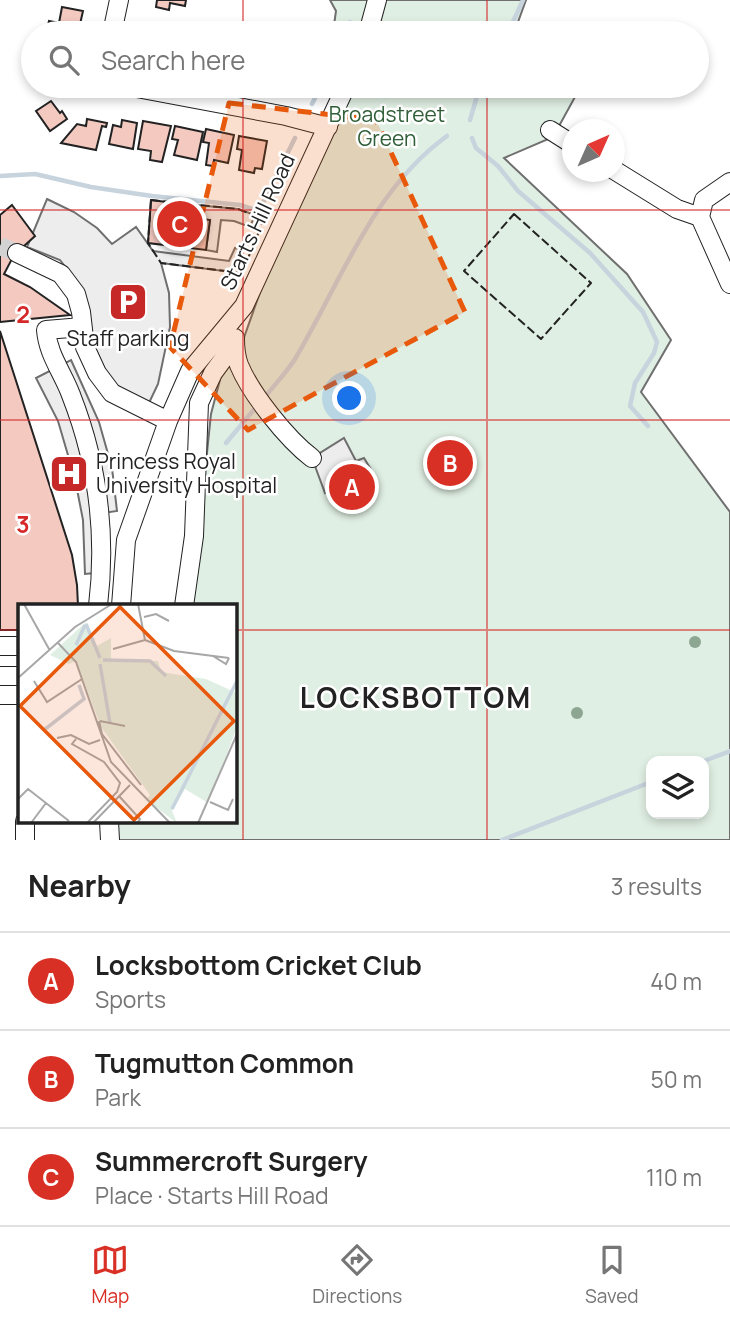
<!DOCTYPE html>
<meta charset="utf-8">
<style>
body{margin:0;font-family:Manrope,sans-serif;background:#f2f2f2;color:#222}
.controls{position:absolute;right:21px;bottom:21px;display:grid;overflow:hidden;border-radius:14px;box-shadow:0 4px 10px #0003}
.controls button{width:63px;height:63px;display:grid;place-items:center;padding:0;border:0;border-bottom:2px solid #e0e0e0;background:#fff;color:#222;font:35px sans-serif}
.compass{position:absolute;left:562px;top:119px;width:63px;height:63px;border-radius:50%;background:#fff;box-shadow:0 4px 10px #0003;rotate:45deg}
.you{position:absolute;left:350px;top:399px;width:24px;height:24px;margin:-18px;border:5px solid #fff;border-radius:50%;background:#1a73e8;box-shadow:0 0 0 10px #1a73e833}
.badge{display:grid;place-items:center;width:46px;height:46px;border-radius:50%;background:#d93025;color:#fff;font-size:23px;font-weight:700}
.pin{position:absolute;translate:-50% -50%;border:4px solid #fff;box-shadow:0 2px 7px #0006}
.list{margin:0;padding:0;list-style:none}
h2{display:flex;justify-content:space-between;align-items:center;height:91px;margin:0;padding:0 28px;font-size:30px}
h2 small{font-size:23px;font-weight:400;color:#767676}
.list li{display:grid;grid-template-columns:46px 1fr auto;gap:21px;align-items:center;box-sizing:border-box;height:98px;padding:0 28px;border-top:2px solid #e0e0e0}
.list b{display:block;font-size:26px;white-space:nowrap}
.list p{margin:0;font-size:23px;white-space:nowrap;color:#767676}
.list em{font-size:23px;font-style:normal;color:#767676}
.icon{flex:none;width:38px;height:38px;fill:none;stroke:currentColor;stroke-width:2;stroke-linecap:round;stroke-linejoin:round}
.map{position:relative;flex:none;width:730px;height:840px;overflow:hidden}
.search{position:absolute;background:#fff;box-shadow:0 4px 10px #0003;left:21px;right:21px;top:21px;height:77px;display:flex;align-items:center;gap:18px;box-sizing:border-box;padding:0 24px;border-radius:38px;color:#767676;font-size:26px}
.sheet{height:385px;background:#fff}
nav{display:flex;justify-content:space-around;align-items:center;box-sizing:border-box;height:98px;border-top:2px solid #e0e0e0;background:#fff;font-size:19px;color:#767676}
nav a{display:grid;justify-items:center;gap:4px}
nav .on{color:#d93025}
.map>svg:first-child{display:block}
</style>
<div class="map">
<svg width="730" height="840" viewBox="0 0 730 840">
<rect width="100%" height="100%" fill="#fff"/>
<path fill="#e0efe3" stroke="#6f6f6f" stroke-width="2" fill-rule="evenodd" d="M330,0H526L514,33H359L334,25L336,11Z
M352,86H581L553,137L504,158L627,274L671,340L641,392L730,512V840H117V821H234V606L187,605L200,520L211,414L221,376L242,343L263,284ZM651,761H704V814H651Z"/>
<path fill="#ededed" stroke="#6f6f6f" stroke-width="2" d="M47,199L74,212L97,228L112,244L136,227L153,251L229,261L235,248L240,249L231,272L161,263L169,293L170,327L158,384L148,405L110,381L90,337L83,290L60,260L27,247Z
M175,203L238,209L255,215L250,227L234,221L221,220L217,252L206,250L210,220L173,215Z
M71,360L99,422L112,468L117,511L96,514L95,573L85,574L83,520L75,479L58,421L36,378Z
M344,438L356,461L364,458L370,468L325,493L312,458Z"/>
<g fill="none" stroke-linecap="round" stroke-linejoin="round">
<path stroke="#c7d3dd" stroke-width="4.5" d="M346,33L350,22
M508,33L523,0
M312,104L321,86
M470,120L480,86
M472,138L476,148L498,166L518,191L590,253L643,312L657,342L654,353L635,383L630,406L648,426
M0,176L35,174L91,187L152,196L240,205L259,211L295,138
M265,397C275,384 287,372 295,359C341,282 372,190 447,136
M226,443L257,406
M704,761L730,751
M502,840L651,782"/>
</g>
<path fill="#f3c9c0" stroke="#222" stroke-width="2" d="M157,0H186L185,6L170,3L169,10L156,7Z
M62,7L83,11L78,33L47,30L49,21L59,23Z
M51,101L60,113L62,111L67,119L50,131L36,111Z
M87,119L107,123L106,127L102,126L96,150L61,143L77,124L86,126Z
M122,120L137,123L133,149L109,144L113,125L121,127Z
M143,121L171,126L162,162L150,160L151,151L138,149Z
M175,126L203,132L197,160L174,155L178,140L172,139Z
M206,129L234,135L228,163L214,160L213,166L206,165L209,143L203,142Z
M239,136L267,141L262,169L255,168L254,173L239,170L242,150L237,149Z
M151,200L175,203L173,215L210,220L206,250L148,243Z
M12,205L35,236L14,255L4,274L30,287L70,315L0,322V215Z
M0,331L72,555L77,585L78,606H19V630H0Z
M370,468L376,478L366,484L370,491L340,507L328,491Z"/>
<g fill="none" stroke-linecap="round" stroke-linejoin="round">
<path stroke="#d3d3d3" stroke-width="18" stroke-dasharray="18 9" stroke-linecap="butt" d="M0,246L17,253"/>
<g stroke="#222" stroke-width="20">
<path id="minor" d="M112,33L119,0
M368,33L377,0
M126,86L286,116L328,127
M550,130L572,144
M614,170L677,209L700,217
M700,217L730,284
M700,217L704,200L730,182
M17,253L61,274L76,294L81,312L85,347L97,373L112,393L168,421
M82,327L46,330C48,355 63,373 71,395C98,464 107,532 98,606
M235,338C235,347 236,357 239,365C251,394 287,439 312,458
M121,606L126,540L168,421L190,371L244,306L346,86
M184,606L194,536L199,403L213,373L235,343
M0,646H19
M0,676H19
M0,695H19
M109,821L110,840
M25,840V821"/>
</g>
<use href="#minor" stroke="#fff" stroke-width="18"/>
<path stroke="#222" stroke-width="2" stroke-dasharray="9 3.5" stroke-linecap="butt" d="M151,200L238,209L264,219L242,273L161,263L148,243Z
M514,214L591,283L541,339L464,271Z"/>
</g>
<g fill="#8da692">
<circle cx="695" cy="642" r="6"/>
<circle cx="577" cy="713" r="6"/>
</g>
<path fill="#e8590c" fill-opacity="0.2" stroke="#e8590c" stroke-width="5" stroke-dasharray="14 9" stroke-linejoin="round" d="M229,103L376,120L465,312L248,430L170,347Z"/>
<path fill="none" stroke="#d62828" stroke-width="2" stroke-opacity="0.55" d="M243,0V33M487,0V33M243,86V840M487,86V840M0,210H730M0,420H730M0,630H19M234,630H730"/>
<defs>
<g id="parking-square" transform="scale(2.0125)"><rect x="-9" y="-9" width="18" height="18" rx="4" fill="#c62828" stroke="#fff"/><path d="M-3.5-5.5H1a3.5 3.5 0 0 1 0 7H-1V5.5H-3.5ZM-1-3.4V-.6H.8a1.4 1.4 0 0 0 0-2.8Z" fill="#fff"/></g>
<g id="hospital-square" transform="scale(2.0125)"><rect x="-9" y="-9" width="18" height="18" rx="4" fill="#c62828" stroke="#fff"/><path d="M-5-5h3v3.5h4V-5h3V5h-3V1.5h-4V5h-3Z" fill="#fff"/></g>
</defs>
<g fill-rule="evenodd">
<use href="#parking-square" x="128" y="302"/>
<use href="#hospital-square" x="69" y="474"/>
</g>
<g text-anchor="middle" stroke-width="5" stroke-linejoin="round" paint-order="stroke">
<g font-size="21" fill="#2f5e38" stroke="#fff">
<text x="387" y="122">Broadstreet<tspan x="387" dy="24">Green</tspan></text>
</g>
<g font-size="21" fill="#222" stroke="#fff">
<text transform="translate(258 222) rotate(-65)" y="7">Starts Hill Road</text>
</g>
<g font-size="21" fill="#222" stroke="#fff">
<text x="128" y="346">Staff parking</text>
<text x="96" y="469" text-anchor="start">Princess Royal<tspan x="96" dy="24">University Hospital</tspan></text>
</g>
<g font-size="28" font-weight="bold" letter-spacing="2" fill="#222" stroke="#fff">
<text x="416" y="708">LOCKSBOTTOM</text>
</g>
</g>
<g transform="translate(18 604)">
<rect width="219" height="219" fill="#fff"/>
<path d="M68,18L79,42L93,34V55L140,57L143,68L188,75L219,89V123L190,199L167,185L154,207L159,219L128,196L132,191L83,123L58,57L51,60L32,51Z" fill="#e0efe3"/>
<path fill="none" stroke="#c7d3dd" stroke-width="3.5" d="M68,20L82,54M58,41L67,21M85,56L132,57L148,72M82,60L92,119M26,126L66,95L61,81M154,205L219,77"/>
<path fill="none" stroke="#a7a7a7" stroke-width="2" d="M6,0L31,45M120,0L127,36M126,13L138,10L151,17M127,36L156,47L211,54M40,39L58,58L93,158L152,219M95,45L127,36M195,52L208,60L211,54M0,74L57,23L94,0M16,77L29,98L64,75M81,117L84,130L123,181M82,117L107,122M39,134L53,131L71,140L82,136M58,135L54,140L86,158L102,179L99,188L69,219M101,192L122,215L120,218M0,195L10,185L51,217M192,198L210,206L215,195M13,219L28,199M75,219L112,181M180,219L219,130"/>
<path fill="#e8590c" fill-opacity="0.15" stroke="#e8590c" stroke-width="3.5" d="M102,3L216,117L116,216L2,102Z"/>
<rect width="219" height="219" fill="none" stroke="#222" stroke-width="3.5"/>
</g>
<g font-size="23" text-anchor="middle" font-weight="bold" fill="#d62828" stroke="#fff" stroke-width="5" stroke-linejoin="round" paint-order="stroke">
<text x="23" y="323">2</text>
<text x="23" y="533">3</text>
</g>
</svg>
<div class="controls">
<button><svg class="icon" aria-label="layers" viewBox="0 0 24 24"><path d="M12 4l9 5-9 5-9-5zM3 14l9 5 9-5"/></svg></button>
</div>
<svg class="compass" viewBox="-18 -18 36 36"><path d="M0-13l5 13h-10z" fill="#e53935"/><path d="M0 13l5-13h-10z" fill="#767676"/></svg>
<div class="you"></div>
<div class="pin badge" style="left:352px;top:487px">A</div>
<div class="pin badge" style="left:450px;top:463px">B</div>
<div class="pin badge" style="left:180px;top:224px">C</div>
<div class="search"><svg class="icon" aria-label="search" viewBox="0 0 24 24"><circle cx="10" cy="10" r="6"/><path d="M15 15l6 6"/></svg>Search here</div>
</div>
<section class="sheet">
<h2>Nearby<small>3 results</small></h2>
<ul class="list">
<li><span class="badge">A</span><div><b>Locksbottom Cricket Club</b><p>Sports</p></div><em>40 m</em></li>
<li><span class="badge">B</span><div><b>Tugmutton Common</b><p>Park</p></div><em>50 m</em></li>
<li><span class="badge">C</span><div><b>Summercroft Surgery</b><p>Place · Starts Hill Road</p></div><em>110 m</em></li>
</ul>
</section>
<nav>
<a class="on"><svg class="icon" aria-label="map" viewBox="0 0 24 24"><path d="M3 6l6-2 6 2 6-2v14l-6 2-6-2-6 2zM9 4v14M15 6v14"/></svg>Map</a>
<a><svg class="icon" aria-label="directions" viewBox="0 0 24 24"><path d="M12 3l9 9-9 9-9-9zM9 14v-3h6M13 9l2 2-2 2"/></svg>Directions</a>
<a><svg class="icon" aria-label="saved" viewBox="0 0 24 24"><path d="M7 4h10v16l-5-4-5 4z"/></svg>Saved</a>
</nav>
